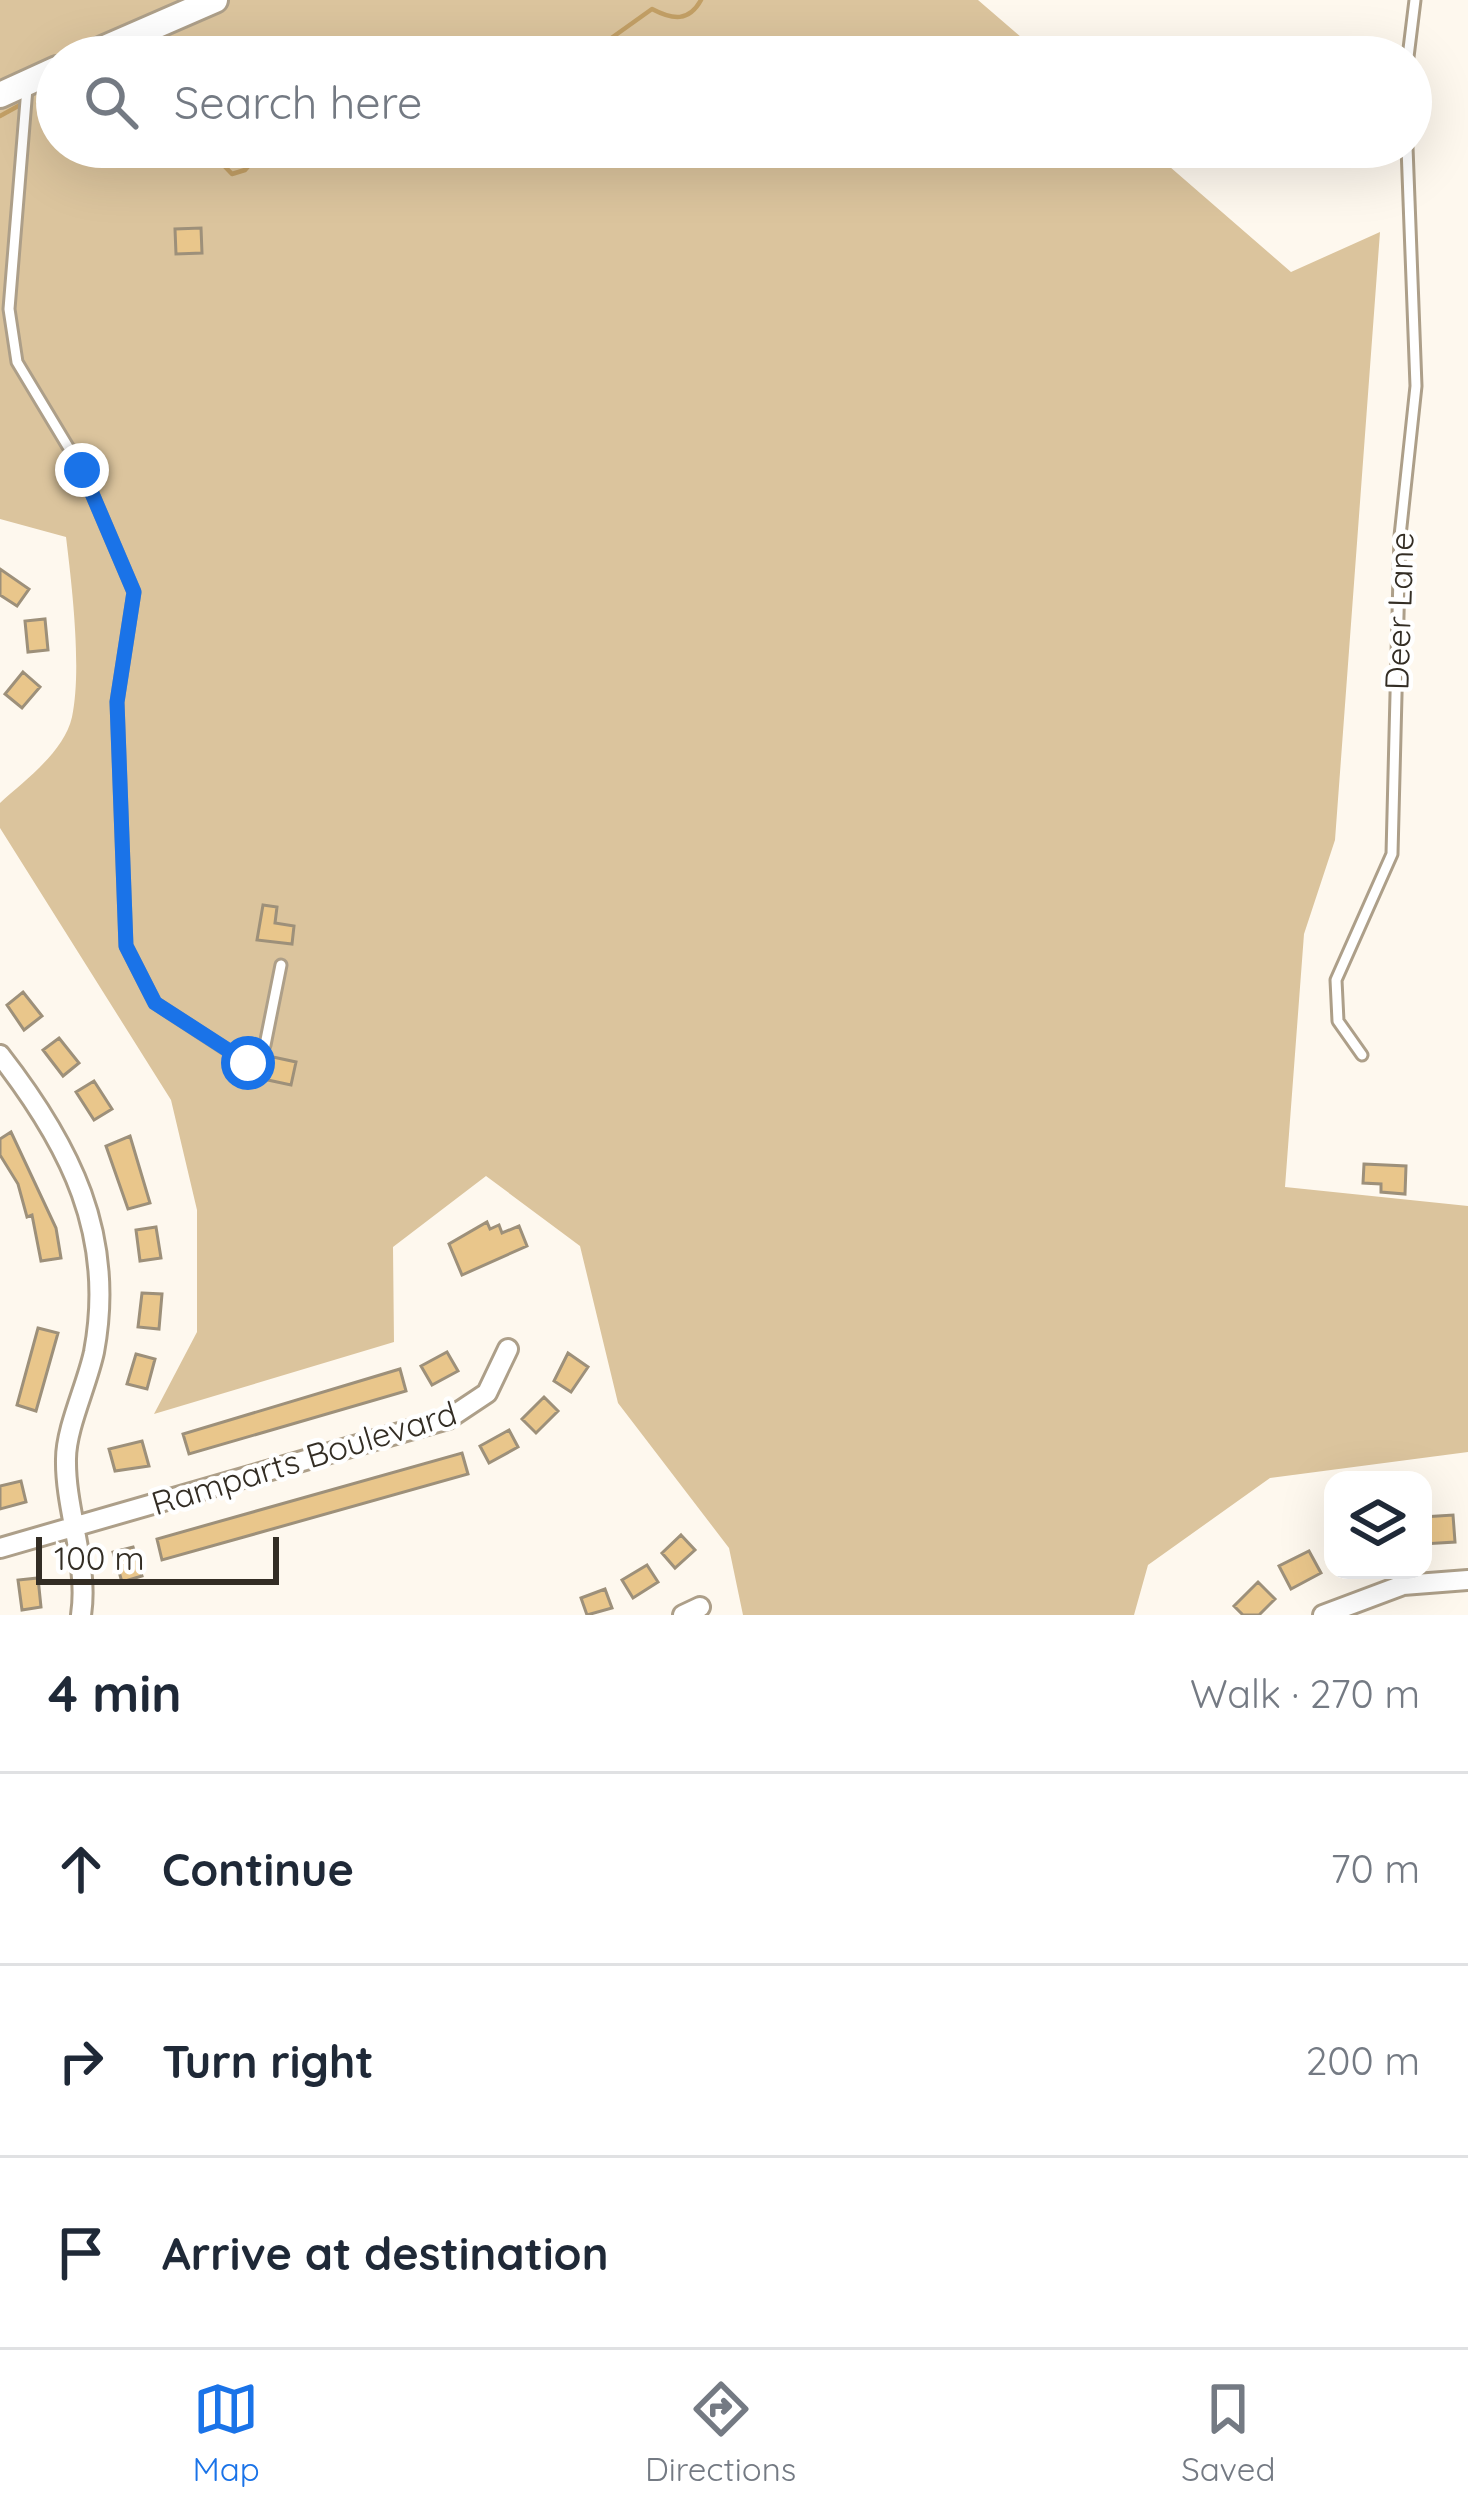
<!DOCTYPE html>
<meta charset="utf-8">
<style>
body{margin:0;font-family:Quicksand,sans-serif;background:#f6f6f7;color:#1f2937}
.controls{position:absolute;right:36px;bottom:36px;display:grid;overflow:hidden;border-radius:24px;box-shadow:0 12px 48px #0002}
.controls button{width:108px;height:108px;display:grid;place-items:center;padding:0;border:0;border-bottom:3px solid #e0e1e3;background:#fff;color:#1f2937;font:60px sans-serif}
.scale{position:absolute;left:36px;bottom:30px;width:243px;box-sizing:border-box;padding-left:12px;border:6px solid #332d24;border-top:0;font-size:33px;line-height:42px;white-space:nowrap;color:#332d24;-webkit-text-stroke:9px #fff;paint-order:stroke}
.stop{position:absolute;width:36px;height:36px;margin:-27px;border:9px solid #1a73e8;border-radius:50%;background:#fff}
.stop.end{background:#1a73e8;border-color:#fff;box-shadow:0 3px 12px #0008}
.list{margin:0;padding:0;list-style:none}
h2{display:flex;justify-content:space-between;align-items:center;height:156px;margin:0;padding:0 48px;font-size:51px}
h2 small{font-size:39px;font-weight:400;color:#747a83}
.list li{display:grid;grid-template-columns:78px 1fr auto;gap:36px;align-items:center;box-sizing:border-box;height:192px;padding:0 48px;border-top:3px solid #e0e1e3}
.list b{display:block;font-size:45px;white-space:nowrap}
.list em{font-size:39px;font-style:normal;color:#747a83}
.icon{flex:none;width:66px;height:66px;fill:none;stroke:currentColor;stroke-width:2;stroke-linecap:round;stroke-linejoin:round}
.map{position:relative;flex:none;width:1468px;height:1615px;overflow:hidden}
.search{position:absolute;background:#fff;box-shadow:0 12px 48px #0002;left:36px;right:36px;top:36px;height:132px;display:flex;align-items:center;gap:30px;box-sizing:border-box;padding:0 42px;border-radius:66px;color:#747a83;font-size:45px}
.sheet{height:732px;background:#fff}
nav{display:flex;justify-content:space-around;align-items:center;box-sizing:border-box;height:168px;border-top:3px solid #e0e1e3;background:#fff;font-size:33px;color:#747a83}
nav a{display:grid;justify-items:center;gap:6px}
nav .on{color:#1a73e8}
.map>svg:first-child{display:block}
</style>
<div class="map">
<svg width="1468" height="1615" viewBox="0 0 1468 1615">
<rect width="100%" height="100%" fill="#fef8ee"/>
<path fill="#dbc49d" d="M0,0H978L1044,57H57V147H1147L1291,272L1380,232L1335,840L1304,934L1285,1187L1468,1206V1452L1270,1478L1148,1565L1134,1615H743L729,1548L618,1403L580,1246L486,1176L393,1247L394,1342L154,1414L197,1332V1210L171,1100L0,828V803C25,780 64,752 72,717C82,670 72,586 66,537L0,519Z"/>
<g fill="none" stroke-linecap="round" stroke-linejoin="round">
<path stroke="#c29f65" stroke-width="4.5" d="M601,57L603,44L652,9C673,20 689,22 701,0
M38,103H57
M0,116L20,105
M162,147L210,151L232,174L245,170L265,147
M341,147H363"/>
</g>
<path fill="#e9c68b" stroke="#9d907a" stroke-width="3" d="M201,228L202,253L176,254L175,229Z
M0,569L29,589L17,606L0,595Z
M45,619L48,650L28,652L25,621Z
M23,672L40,687L22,708L5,694Z
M263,905L277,907L275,923L294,926L292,944L257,940Z
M23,992L42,1016L24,1030L7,1005Z
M59,1038L79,1063L63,1076L43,1050Z
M273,1057L296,1062L291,1085L268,1080Z
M94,1081L112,1109L94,1120L76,1092Z
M11,1132L56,1228L61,1258L41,1261L32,1215L27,1217L18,1184L0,1155V1139Z
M130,1136L150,1203L128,1209L106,1146Z
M1364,1164L1406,1166L1405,1194L1381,1192V1184L1363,1183Z
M487,1222L490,1229L499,1225L502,1233L519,1226L527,1246L462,1275L449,1244Z
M156,1227L161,1258L140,1261L136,1230Z
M142,1293L162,1294L159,1329L138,1327Z
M38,1328L58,1333L36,1411L17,1405Z
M447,1352L458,1371L432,1385L421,1366Z
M568,1353L588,1367L571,1392L554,1381Z
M136,1354L155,1359L147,1389L127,1384Z
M400,1369L406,1391L189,1454L183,1434Z
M544,1397L558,1411L536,1433L522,1419Z
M509,1430L518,1447L489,1463L480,1446Z
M142,1441L149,1466L115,1471L109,1449Z
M462,1453L468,1474L162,1560L157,1539Z
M21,1481L26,1502L0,1509V1486Z
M1453,1515L1455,1542L1423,1544V1517Z
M681,1535L695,1550L675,1568L662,1553Z
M133,1547L142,1576L122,1582L113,1552Z
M1309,1551L1321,1573L1291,1589L1279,1566Z
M647,1565L658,1582L633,1598L622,1580Z
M38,1578L41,1607L22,1610L18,1580Z
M1258,1582L1275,1599L1259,1615H1243L1234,1606Z
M605,1589L612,1608L587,1615L581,1598Z"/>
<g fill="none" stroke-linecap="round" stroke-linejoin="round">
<g stroke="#ad9f89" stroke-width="15">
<path id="service" d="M1408,57L1415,0
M27,88L9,309L17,362L82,470L134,592L117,702L126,946L155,1003L247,1063L265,1045L281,965
M1362,1055L1338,1021L1336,980L1392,854L1400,536L1416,386L1407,147"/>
</g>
<g stroke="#ad9f89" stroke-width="24">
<path id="minor" d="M0,1055C70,1145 116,1235 94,1352C87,1385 66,1428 66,1459C65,1510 89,1564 81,1615
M0,1548L448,1419L487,1393L508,1349
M683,1615L700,1607
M1323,1615L1403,1585L1468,1580"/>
</g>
<g stroke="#ad9f89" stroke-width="30">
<path id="tertiary" d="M84,57L215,0
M0,95L57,69"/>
</g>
<use href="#service" stroke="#fff" stroke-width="9"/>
<use href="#minor" stroke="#fff" stroke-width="18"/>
<use href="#tertiary" stroke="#fff" stroke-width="24"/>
</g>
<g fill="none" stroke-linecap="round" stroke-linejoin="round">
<path stroke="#1a73e8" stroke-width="15" d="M82,470L134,592L117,702L126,946L155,1003L248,1063"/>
</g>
<g text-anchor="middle" stroke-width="9" stroke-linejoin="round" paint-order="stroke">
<g font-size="33" fill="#332d24" stroke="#fff">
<text transform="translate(1399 611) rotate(-88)" y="12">Deer Lane</text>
<text transform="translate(304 1458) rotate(-17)" y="12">Ramparts Boulevard</text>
</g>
</g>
</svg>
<div class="controls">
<button><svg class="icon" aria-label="layers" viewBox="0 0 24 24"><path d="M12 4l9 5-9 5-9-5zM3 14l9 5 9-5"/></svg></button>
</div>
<div class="scale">100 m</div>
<div class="stop" style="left:248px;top:1063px"></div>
<div class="stop end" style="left:82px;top:470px"></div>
<div class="search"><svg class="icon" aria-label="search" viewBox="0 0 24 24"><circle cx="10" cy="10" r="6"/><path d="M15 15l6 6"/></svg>Search here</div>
</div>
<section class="sheet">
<h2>4 min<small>Walk · 270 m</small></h2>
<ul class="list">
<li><svg class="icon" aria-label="ahead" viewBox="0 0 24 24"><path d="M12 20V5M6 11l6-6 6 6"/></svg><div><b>Continue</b></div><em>70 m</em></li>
<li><svg class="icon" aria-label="right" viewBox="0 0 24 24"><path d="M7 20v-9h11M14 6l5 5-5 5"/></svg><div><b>Turn right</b></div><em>200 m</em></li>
<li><svg class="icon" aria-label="arrive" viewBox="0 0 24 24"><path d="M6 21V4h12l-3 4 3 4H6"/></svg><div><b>Arrive at destination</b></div></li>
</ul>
</section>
<nav>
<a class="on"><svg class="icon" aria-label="map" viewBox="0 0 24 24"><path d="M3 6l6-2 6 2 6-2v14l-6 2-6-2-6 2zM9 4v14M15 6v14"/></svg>Map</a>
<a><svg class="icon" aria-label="directions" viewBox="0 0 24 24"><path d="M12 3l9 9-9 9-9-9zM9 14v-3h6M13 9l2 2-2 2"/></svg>Directions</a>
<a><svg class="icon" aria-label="saved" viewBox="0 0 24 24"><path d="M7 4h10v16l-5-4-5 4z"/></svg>Saved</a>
</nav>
